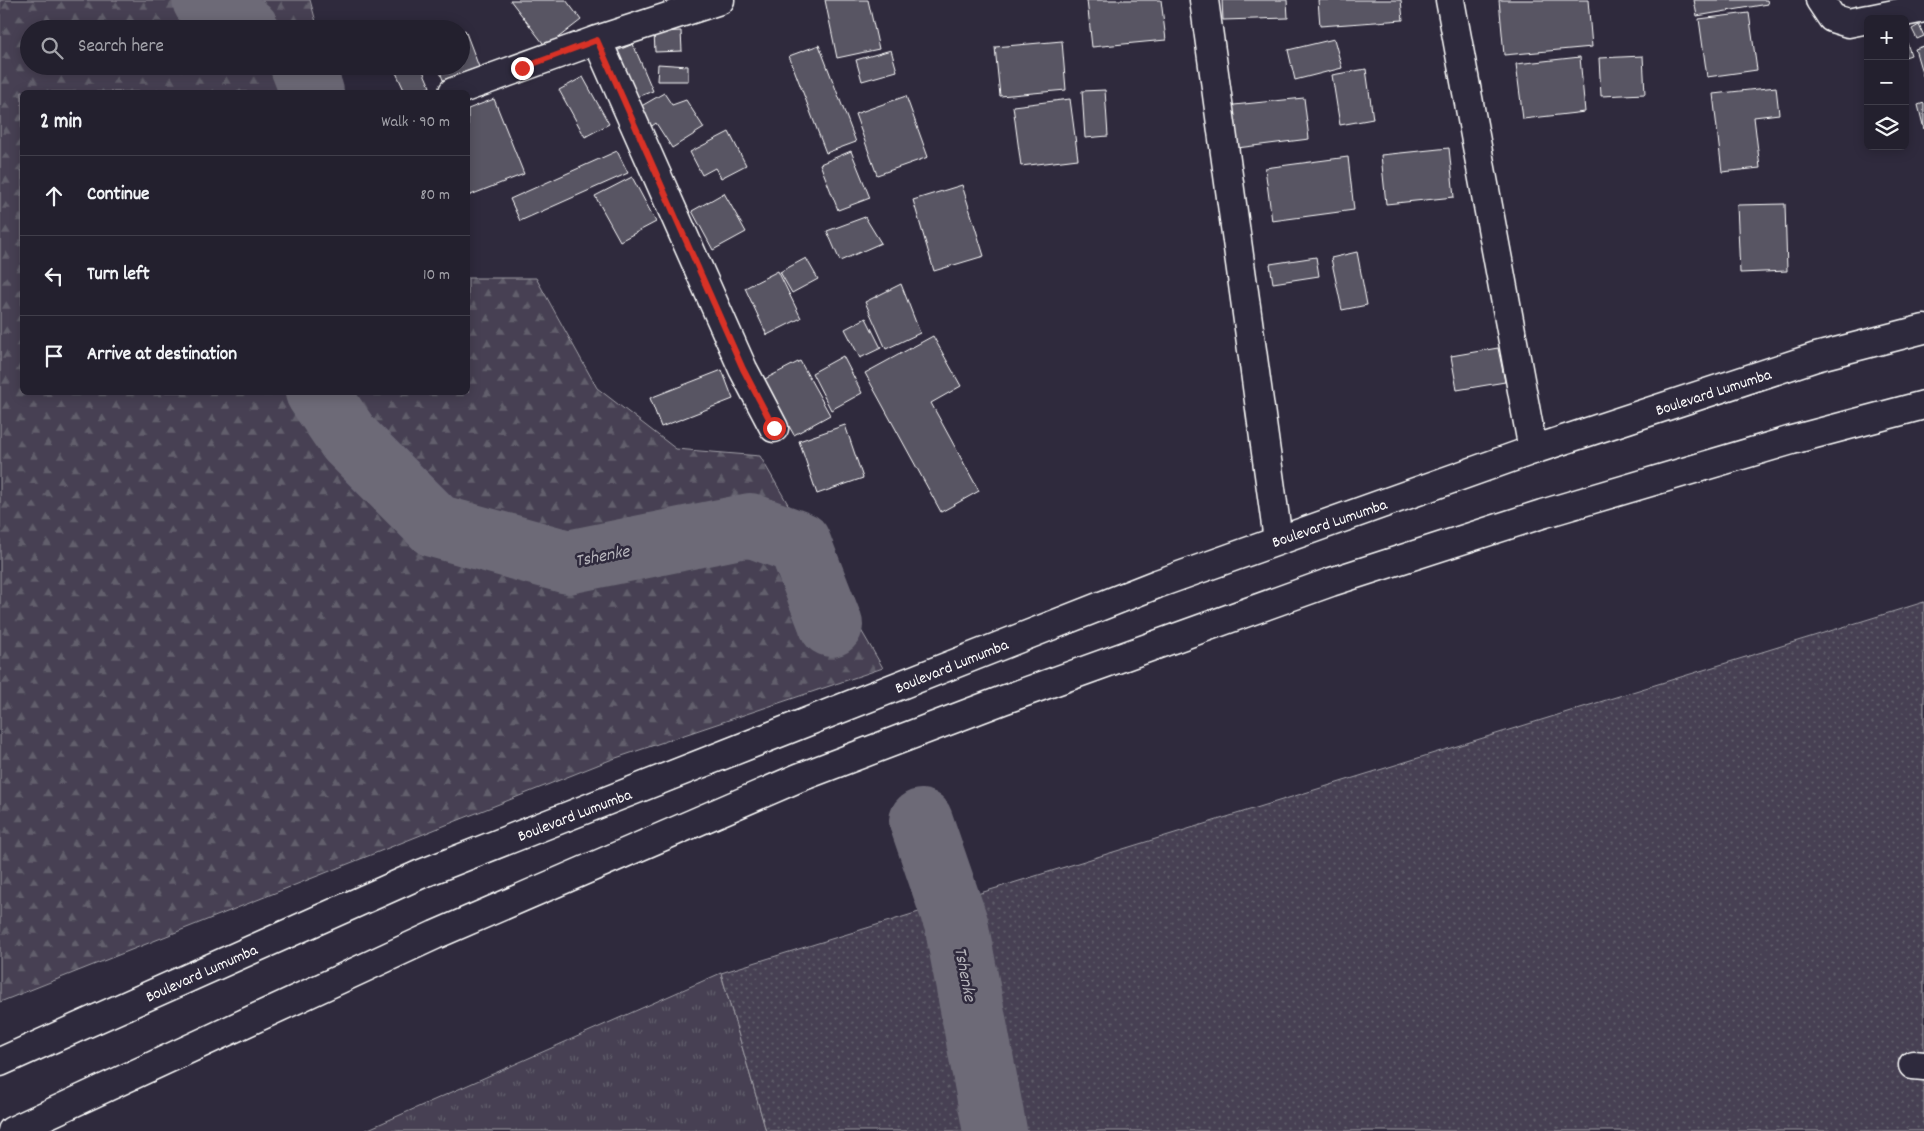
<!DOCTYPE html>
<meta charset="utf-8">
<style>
body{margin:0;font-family:Dekko,sans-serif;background:#2b2836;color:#f1f3f6}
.controls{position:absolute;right:15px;top:15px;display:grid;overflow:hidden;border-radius:8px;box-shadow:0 2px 12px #0003}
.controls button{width:45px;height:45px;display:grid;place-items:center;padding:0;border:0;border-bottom:1px solid #403e4a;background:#23202e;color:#f1f3f6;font:25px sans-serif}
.stop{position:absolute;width:15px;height:15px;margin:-11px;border:4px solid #d93025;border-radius:50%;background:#fff}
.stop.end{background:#d93025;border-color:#fff;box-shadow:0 1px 5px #0008}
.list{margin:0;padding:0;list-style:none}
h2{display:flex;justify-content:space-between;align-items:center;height:65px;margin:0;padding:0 20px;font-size:21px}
h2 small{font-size:16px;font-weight:400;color:#a3a3aa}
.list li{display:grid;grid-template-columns:32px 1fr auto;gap:15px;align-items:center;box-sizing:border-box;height:80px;padding:0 20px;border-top:1px solid #403e4a}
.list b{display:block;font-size:19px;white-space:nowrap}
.list em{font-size:16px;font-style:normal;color:#a3a3aa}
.icon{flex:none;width:28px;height:28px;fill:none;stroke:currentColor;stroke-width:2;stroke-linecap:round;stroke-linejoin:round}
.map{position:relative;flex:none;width:1924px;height:1131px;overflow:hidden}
.search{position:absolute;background:#23202e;box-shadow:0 2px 12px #0003;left:20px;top:20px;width:450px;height:55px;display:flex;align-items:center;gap:12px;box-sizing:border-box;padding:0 18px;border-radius:28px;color:#a3a3aa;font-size:19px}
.panel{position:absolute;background:#23202e;box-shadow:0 2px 12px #0003;left:20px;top:90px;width:450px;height:305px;border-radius:8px}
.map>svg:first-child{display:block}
</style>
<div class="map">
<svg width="1924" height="1131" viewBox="0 0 1924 1131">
<defs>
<pattern id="grass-tufts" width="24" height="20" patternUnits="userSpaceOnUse" patternTransform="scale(1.25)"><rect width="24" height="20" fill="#464152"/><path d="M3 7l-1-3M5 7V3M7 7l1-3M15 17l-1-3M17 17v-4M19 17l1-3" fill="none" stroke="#625e6c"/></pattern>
<pattern id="forest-firs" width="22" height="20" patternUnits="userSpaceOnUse" patternTransform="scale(1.25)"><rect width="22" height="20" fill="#464152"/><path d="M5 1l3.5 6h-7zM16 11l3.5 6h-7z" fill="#625e6c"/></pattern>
<pattern id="garden-dots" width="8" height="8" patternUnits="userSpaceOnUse" patternTransform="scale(1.25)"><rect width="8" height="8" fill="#464152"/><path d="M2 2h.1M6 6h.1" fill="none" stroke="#625e6c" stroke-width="1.8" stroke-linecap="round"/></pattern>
</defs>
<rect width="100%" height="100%" fill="#2f2a3d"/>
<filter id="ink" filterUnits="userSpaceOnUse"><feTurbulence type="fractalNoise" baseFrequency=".02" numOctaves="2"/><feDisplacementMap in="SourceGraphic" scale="10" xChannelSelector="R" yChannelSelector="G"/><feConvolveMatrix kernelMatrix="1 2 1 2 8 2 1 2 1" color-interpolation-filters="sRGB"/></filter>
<g filter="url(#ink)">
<path fill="url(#grass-tufts)" stroke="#a2a0a8" d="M721,973L766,1131H364Z"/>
<path fill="url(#forest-firs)" stroke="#a2a0a8" d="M0,0H310L318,29H29V66H325L326,92H22V392H468V278H536L597,388L676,449L760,456L883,668L610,760L0,1002Z"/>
<path fill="url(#garden-dots)" stroke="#a2a0a8" d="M1924,602V1131H766L721,973Z"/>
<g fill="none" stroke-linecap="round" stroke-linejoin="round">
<path stroke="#6d6a77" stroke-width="64" d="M204,0L247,29
M302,66L312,92
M317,392L349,439L436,526L568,562L750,525L799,543L831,625
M921,821L956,923L995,1131"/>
</g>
<path fill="#595564" stroke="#fff" d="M510,0H566L581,20L546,47Z
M825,0H868L879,49L837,58Z
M1087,0H1161L1166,40L1092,47Z
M1222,0H1287L1288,18L1223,20Z
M1318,0H1401L1403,20L1320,26Z
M1499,0H1588L1592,47L1504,55Z
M1694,0H1767L1768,4L1697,16Z
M1749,13L1757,70L1707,77L1699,19Z
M1919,25L1924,36L1917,39L1912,29Z
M465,30L479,67L443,80L438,66H461V32Z
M681,31L682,51L655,52L654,32Z
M1905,37L1911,55L1905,57Z
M1334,39L1342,68L1295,80L1288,50Z
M1062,41L1066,90L1000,96L995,47Z
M633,44L653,91L627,101L607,55Z
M819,45L856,142L826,153L789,56Z
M1924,46V76H1923L1915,49Z
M891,50L897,71L862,81L856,60Z
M1643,56L1645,94L1601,96L1599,58Z
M1580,57L1585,112L1523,119L1516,64Z
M658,64L688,66V81H657Z
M393,66H421L430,87L417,92H405Z
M1366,69L1373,119L1340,125L1332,75Z
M583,77L609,124L585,137L559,90Z
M1776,87L1779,114L1754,117L1760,168L1722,172L1713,94Z
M1105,90L1108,136L1085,138L1082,91Z
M664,93L672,105L686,100L704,128L672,148L656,123L644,132L638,108Z
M906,96L928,157L877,175L855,114Z
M1304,98L1309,139L1229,149L1224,106Z
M494,99L524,174L468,196V109Z
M1070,99L1078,159L1021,166L1013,106Z
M1924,103V129L1918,105Z
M729,132L746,165L721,178L715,168L702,175L690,152Z
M1449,148L1454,197L1386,204L1381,155Z
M617,151L628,173L520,221L510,199Z
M851,151L870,198L838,210L820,164Z
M1348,157L1354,210L1272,221L1265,168Z
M632,177L656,222L620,241L595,196Z
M962,185L984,256L934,271L913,200Z
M724,193L746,232L713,250L692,211Z
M1785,204L1787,271L1740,273L1737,205Z
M865,217L881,243L840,261L827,231Z
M1357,252L1367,305L1342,310L1331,258Z
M1316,257L1319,276L1273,283L1270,264Z
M806,258L818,279L792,293L780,272Z
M778,271L801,318L767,335L745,288Z
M901,284L920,333L886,349L865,302Z
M866,318L881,348L860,358L845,329Z
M933,336L961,386L931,403L979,491L941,512L865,373Z
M1498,348L1505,382L1457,390L1451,356Z
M843,356L862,393L831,410L812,373Z
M800,361L830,415L794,435L763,380Z
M722,370L733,399L661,427L650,398Z
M845,425L863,478L817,494L799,441Z"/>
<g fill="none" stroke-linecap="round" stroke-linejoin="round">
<g stroke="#fff" stroke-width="31">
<path id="minor" d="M1204,0L1278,540
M1450,0L1533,450
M1820,0L1832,18L1848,23L1868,19
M1870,19L1924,8
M597,40L743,369L774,428
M453,92L597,40L720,0
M1913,1065L1924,1066"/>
</g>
<g stroke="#fff" stroke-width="31">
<path id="highway" d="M0,1062L421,874L1157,584L1533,450L1816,357L1924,329
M12,1131L435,935L798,778L1003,700L1331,582L1542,514L1792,440L1924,405"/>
</g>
<use href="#minor" stroke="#2f2a3d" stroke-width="28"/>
<use href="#highway" stroke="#2f2a3d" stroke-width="28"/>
</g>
</g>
<g fill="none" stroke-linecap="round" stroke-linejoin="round" filter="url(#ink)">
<path stroke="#d93025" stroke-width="6" d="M522,68L597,40L743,369L774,428"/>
</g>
<g text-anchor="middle" stroke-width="5" stroke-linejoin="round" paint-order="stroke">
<g font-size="16" fill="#fff" stroke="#2f2a3d">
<text transform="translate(1713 391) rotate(-18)" y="6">Boulevard Lumumba</text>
<text transform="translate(1329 522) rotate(-19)" y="6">Boulevard Lumumba</text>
<text transform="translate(951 665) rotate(-22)" y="6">Boulevard Lumumba</text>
<text transform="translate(574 814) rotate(-21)" y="6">Boulevard Lumumba</text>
<text transform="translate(201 972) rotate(-24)" y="6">Boulevard Lumumba</text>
</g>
<g font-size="18" font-style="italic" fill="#b6b4bb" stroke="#2f2a3d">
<text transform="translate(602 555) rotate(-11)" y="6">Tshenke</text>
<text transform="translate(966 974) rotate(79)" y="6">Tshenke</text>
</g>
</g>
</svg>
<div class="controls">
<button>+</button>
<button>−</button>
<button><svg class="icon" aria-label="layers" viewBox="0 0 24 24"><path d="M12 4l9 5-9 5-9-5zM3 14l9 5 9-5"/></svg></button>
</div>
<div class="stop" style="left:774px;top:428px"></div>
<div class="stop end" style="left:522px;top:68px"></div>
<div class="search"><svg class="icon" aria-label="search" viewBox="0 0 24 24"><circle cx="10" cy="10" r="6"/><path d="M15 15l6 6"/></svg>Search here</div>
<section class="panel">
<h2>2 min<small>Walk · 90 m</small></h2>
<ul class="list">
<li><svg class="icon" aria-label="ahead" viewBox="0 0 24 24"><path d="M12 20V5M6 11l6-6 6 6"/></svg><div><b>Continue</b></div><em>80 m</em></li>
<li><svg class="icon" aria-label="left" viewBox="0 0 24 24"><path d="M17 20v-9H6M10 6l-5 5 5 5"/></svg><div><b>Turn left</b></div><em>10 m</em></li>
<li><svg class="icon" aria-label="arrive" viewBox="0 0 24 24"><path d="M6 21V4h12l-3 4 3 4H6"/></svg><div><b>Arrive at destination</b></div></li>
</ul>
</section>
</div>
